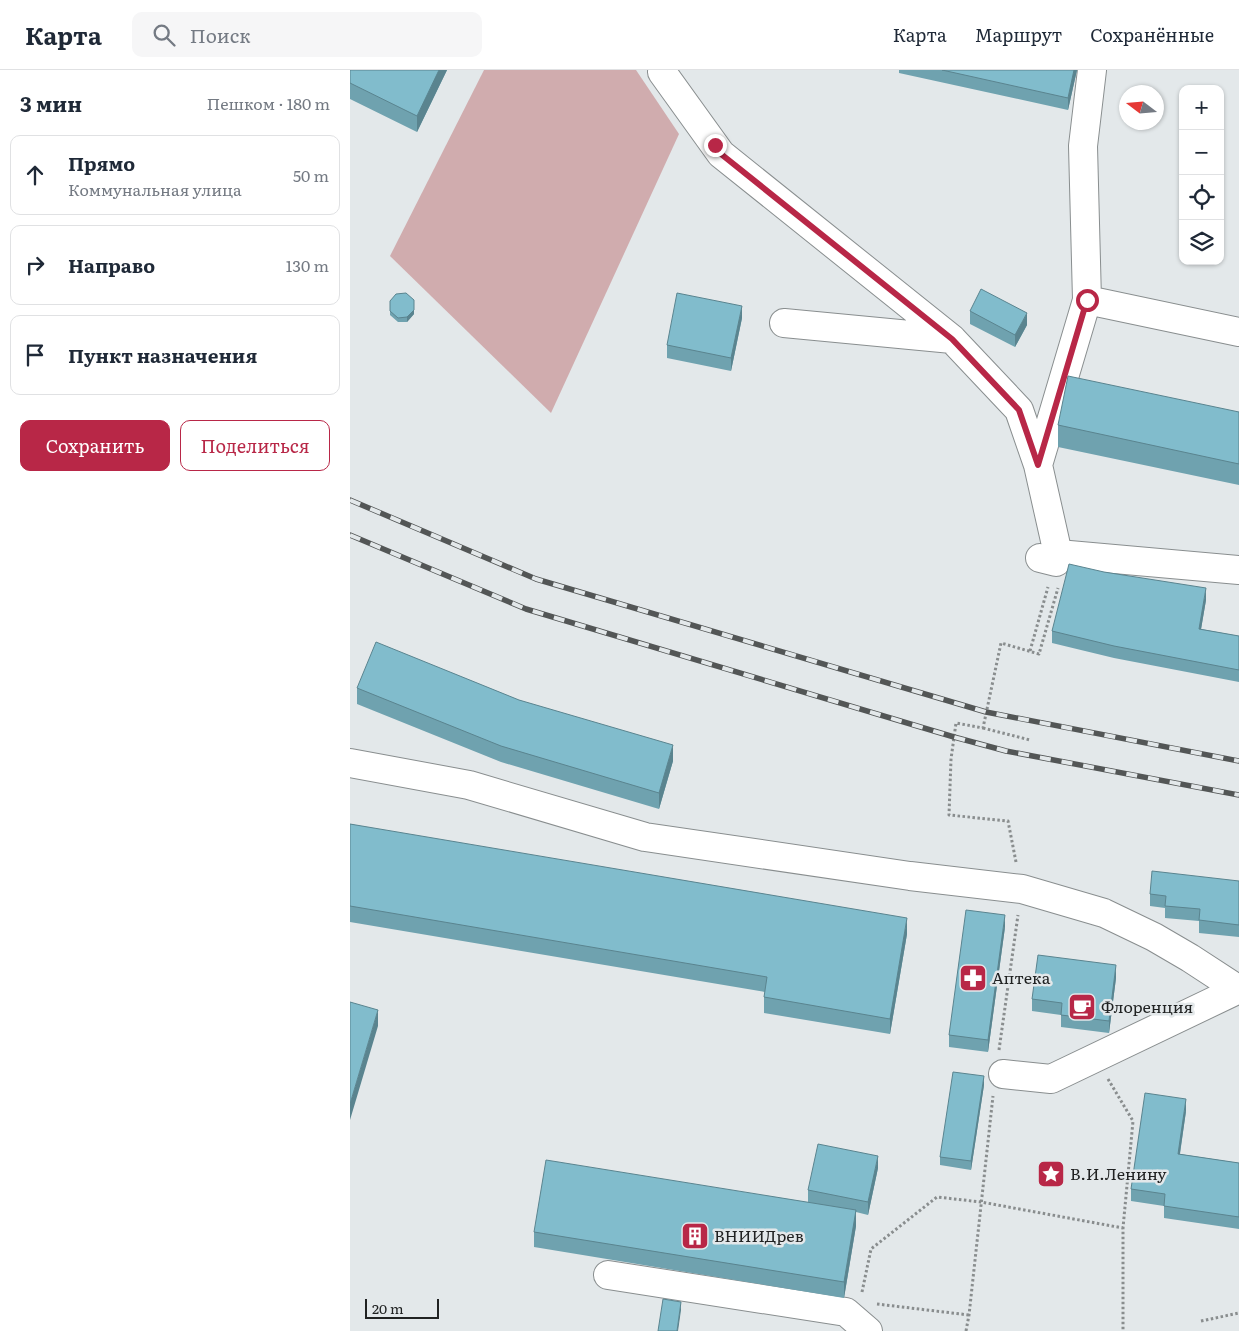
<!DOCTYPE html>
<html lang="ru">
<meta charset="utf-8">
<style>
body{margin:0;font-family:Literata,serif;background:#f6f6f7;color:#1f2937}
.controls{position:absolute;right:15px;top:15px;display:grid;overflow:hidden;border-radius:10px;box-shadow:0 1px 4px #0004}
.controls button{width:45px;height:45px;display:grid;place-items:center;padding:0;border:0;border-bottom:1px solid #e0e1e3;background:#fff;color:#1f2937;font:25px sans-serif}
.compass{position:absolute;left:769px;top:15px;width:45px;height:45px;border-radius:50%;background:#fff;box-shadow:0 1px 4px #0004;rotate:286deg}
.scale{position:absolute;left:15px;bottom:12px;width:74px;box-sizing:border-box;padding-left:5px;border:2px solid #202222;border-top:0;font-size:14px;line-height:18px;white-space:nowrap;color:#202222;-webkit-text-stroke:4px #e3e8ea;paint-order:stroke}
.stop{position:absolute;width:15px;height:15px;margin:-11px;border:4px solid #b82747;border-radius:50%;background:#fff}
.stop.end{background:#b82747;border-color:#fff;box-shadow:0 1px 5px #0008}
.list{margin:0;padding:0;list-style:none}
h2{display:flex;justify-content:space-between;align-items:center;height:65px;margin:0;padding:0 20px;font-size:21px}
h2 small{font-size:16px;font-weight:400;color:#747a83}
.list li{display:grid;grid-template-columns:32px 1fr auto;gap:15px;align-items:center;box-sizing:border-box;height:80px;margin:0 10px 10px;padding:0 10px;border:1px solid #e0e1e3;border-radius:10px}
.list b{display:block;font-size:19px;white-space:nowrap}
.list p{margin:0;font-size:16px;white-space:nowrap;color:#747a83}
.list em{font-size:16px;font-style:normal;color:#747a83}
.actions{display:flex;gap:10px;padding:15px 20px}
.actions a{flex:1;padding:11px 0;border:1px solid #b82747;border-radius:10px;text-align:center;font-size:18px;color:#b82747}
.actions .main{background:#b82747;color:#fff}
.icon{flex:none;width:28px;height:28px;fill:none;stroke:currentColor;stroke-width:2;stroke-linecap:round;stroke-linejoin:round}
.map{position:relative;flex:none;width:889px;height:1261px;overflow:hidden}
header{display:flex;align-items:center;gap:30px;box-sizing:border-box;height:70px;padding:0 25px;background:#fff;border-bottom:1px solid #e0e1e3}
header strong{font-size:24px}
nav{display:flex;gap:28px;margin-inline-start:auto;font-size:18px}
.search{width:350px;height:45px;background:#f6f6f7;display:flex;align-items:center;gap:12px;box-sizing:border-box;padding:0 18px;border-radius:10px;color:#747a83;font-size:19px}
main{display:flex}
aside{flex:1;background:#fff}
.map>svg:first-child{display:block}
</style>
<header>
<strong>Карта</strong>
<div class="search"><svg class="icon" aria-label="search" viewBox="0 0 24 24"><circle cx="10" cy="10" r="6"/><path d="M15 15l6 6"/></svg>Поиск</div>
<nav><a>Карта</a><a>Маршрут</a><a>Сохранённые</a></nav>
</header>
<main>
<aside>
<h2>3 мин<small>Пешком · 180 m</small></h2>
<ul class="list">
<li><svg class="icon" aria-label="ahead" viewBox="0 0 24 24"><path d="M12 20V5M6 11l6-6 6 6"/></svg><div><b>Прямо</b><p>Коммунальная улица</p></div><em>50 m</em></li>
<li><svg class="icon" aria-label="right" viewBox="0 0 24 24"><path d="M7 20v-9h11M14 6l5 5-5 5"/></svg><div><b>Направо</b></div><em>130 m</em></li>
<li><svg class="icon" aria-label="arrive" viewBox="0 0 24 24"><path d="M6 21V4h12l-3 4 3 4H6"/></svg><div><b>Пункт назначения</b></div></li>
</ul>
<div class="actions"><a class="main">Сохранить</a><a>Поделиться</a></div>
</aside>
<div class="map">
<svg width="889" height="1261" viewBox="0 0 889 1261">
<rect width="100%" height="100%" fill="#e3e8ea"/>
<path fill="#d0acae" d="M134,0H286L329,64L201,343L40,186Z"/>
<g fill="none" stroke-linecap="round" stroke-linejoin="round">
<g stroke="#898e8f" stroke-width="30">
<path id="minor" d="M312,2L371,84L602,269L669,340L688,395
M737,230L733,76L742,0
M434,253L602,269
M708,484L889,500
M690,488L706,492L708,484L688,395L737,230L889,262
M0,693L119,715L295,767L560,806L672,819L754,843L804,867L840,888L889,920
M653,1004L701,1009L887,920
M258,1205L496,1242L518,1261"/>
</g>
<path stroke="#898d8e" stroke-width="3" stroke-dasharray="2.5 2.5" stroke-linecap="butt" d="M680,581L698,517
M633,658L680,670
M666,792L658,751L599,745L601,689L606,653L633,658L651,573L689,584L708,518
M649,980L668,845
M758,1009L783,1051L773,1158V1261
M512,1222L521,1179L587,1127L631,1132L773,1158
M527,1234L619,1245
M851,1251L889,1243
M616,1261L619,1245L643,1026"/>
<use href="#minor" stroke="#fff" stroke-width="28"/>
<g stroke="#535656" stroke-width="5.5">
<path id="rail" d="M0,430L186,509L636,642L889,691
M0,465L176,539L604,667L656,681L889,725"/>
</g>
<use href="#rail" stroke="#e3e8ea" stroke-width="4" stroke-dasharray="11" stroke-linecap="butt"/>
</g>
<path fill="#6fa2af" d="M0,0H97L67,62L0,29Z
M549,0H727L718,40L549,3Z
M40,231L64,244L57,252H48L40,245Z
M620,241L677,255L665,277L620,254Z
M392,248L381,301L317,288V275Z
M889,342V415L708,377V355Z
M856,530L851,559L889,566V612L764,588L702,573V561Z
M7,618L169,630L323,691L309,739L151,692L7,634Z
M0,754L557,864L540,964L414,943V927L415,922L0,852Z
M889,811V867L849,863V851L815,848V838L800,836V824Z
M655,857L638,982L599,977V965Z
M766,908L759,963L711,957V945L682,941V929Z
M634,1015L621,1100L590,1095V1087Z
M836,1041L830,1084L889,1093V1159L814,1148V1136L781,1131V1119Z
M528,1098L518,1145L506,1142V1156L494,1228L184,1177V1162L458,1132V1120Z"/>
<path fill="#5a848f" d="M89,0H97L67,62V46Z
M724,0H727L718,40V28Z
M392,236V248L381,301V288Z
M64,240V244L57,252V247Z
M677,243V255L665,277V265Z
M856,518V530L849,571V559Z
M323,675V691L309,739V723Z
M655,845V857L638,982V970Z
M557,848V864L540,964V949Z
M766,895V908L759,963V951Z
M28,940V956L0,1050V1034Z
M634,1006V1015L621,1100V1091Z
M836,1029V1041L828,1096V1084Z
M528,1086V1098L518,1145V1132Z
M506,1140V1156L494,1228V1212Z
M331,1232V1240L328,1261H327Z"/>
<path fill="#81bccc" stroke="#5a848f" d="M0,0H89L67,46L0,13Z
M592,0H724L718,28Z
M631,219L677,243L665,265L620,241Z
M56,223L64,230V240L57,247L48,248L40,241V231L46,224Z
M327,223L392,236L381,288L317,275Z
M718,306L889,342V394L708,355Z
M719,494L754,502L856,518L849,559L889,566V600L764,576L702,561Z
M26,572L169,630L323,675L309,723L151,676L7,618Z
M0,754L557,848L540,949L414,927L417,907L0,836Z
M802,801L889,811V855L849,850L850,839L815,836L816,826L800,824Z
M616,840L655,845L638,970L599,965Z
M688,885L766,895L759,951L711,945L712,933L682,929Z
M0,932L28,940L0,1034Z
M603,1002L634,1006L621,1091L590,1087Z
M795,1023L836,1029L828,1084L889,1093V1147L814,1136L815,1124L781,1119Z
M468,1074L528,1086L518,1132L458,1120Z
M196,1090L506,1140L494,1212L184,1162Z
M313,1229L331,1232L327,1261H308Z"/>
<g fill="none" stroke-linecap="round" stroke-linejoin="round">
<path stroke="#b82747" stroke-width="6" d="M365,75L371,84L602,269L669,340L688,395L737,230"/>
</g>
<defs>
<g id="pharmacy-square" transform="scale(1.4375)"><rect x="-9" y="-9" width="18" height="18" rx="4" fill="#b82747" stroke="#e3e8ea"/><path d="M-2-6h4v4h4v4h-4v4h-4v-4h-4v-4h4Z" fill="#fff"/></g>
<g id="cafe-square" transform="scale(1.4375)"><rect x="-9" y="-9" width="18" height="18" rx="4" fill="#b82747" stroke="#e3e8ea"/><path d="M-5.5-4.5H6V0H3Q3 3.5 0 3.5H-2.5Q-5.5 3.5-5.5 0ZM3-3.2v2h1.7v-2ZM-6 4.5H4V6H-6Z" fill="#fff"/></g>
<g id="sight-square" transform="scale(1.4375)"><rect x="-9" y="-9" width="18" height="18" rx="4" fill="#b82747" stroke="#e3e8ea"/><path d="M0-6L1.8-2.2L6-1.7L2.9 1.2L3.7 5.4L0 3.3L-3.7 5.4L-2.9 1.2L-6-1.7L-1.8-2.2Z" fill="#fff"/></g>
<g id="building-square" transform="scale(1.4375)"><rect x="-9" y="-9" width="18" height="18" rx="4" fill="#b82747" stroke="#e3e8ea"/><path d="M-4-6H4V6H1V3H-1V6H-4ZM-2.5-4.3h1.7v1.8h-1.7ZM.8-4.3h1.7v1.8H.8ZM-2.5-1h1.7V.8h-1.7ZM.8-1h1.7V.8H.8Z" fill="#fff"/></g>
</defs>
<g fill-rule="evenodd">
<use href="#pharmacy-square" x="623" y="908"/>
<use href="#cafe-square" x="732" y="937"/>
<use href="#sight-square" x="701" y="1104"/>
<use href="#building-square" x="345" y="1166"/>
</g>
<g text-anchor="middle" stroke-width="5" stroke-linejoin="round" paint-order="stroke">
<g font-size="16" fill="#202222" stroke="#e3e8ea" text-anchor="start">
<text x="642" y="914">Аптека</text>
<text x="751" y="943">Флоренция</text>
<text x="720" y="1110">В.И.Ленину</text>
<text x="364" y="1172">ВНИИДрев</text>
</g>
</g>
</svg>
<div class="controls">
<button>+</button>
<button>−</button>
<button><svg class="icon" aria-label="locate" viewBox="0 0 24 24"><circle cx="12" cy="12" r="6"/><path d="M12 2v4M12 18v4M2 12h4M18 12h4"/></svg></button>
<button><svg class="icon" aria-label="layers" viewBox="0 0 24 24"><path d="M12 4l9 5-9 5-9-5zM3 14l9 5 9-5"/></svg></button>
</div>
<svg class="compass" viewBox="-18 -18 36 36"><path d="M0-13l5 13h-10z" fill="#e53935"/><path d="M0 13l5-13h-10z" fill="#747a83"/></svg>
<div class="scale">20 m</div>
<div class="stop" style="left:737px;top:230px"></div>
<div class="stop end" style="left:365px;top:75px"></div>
</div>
</main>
